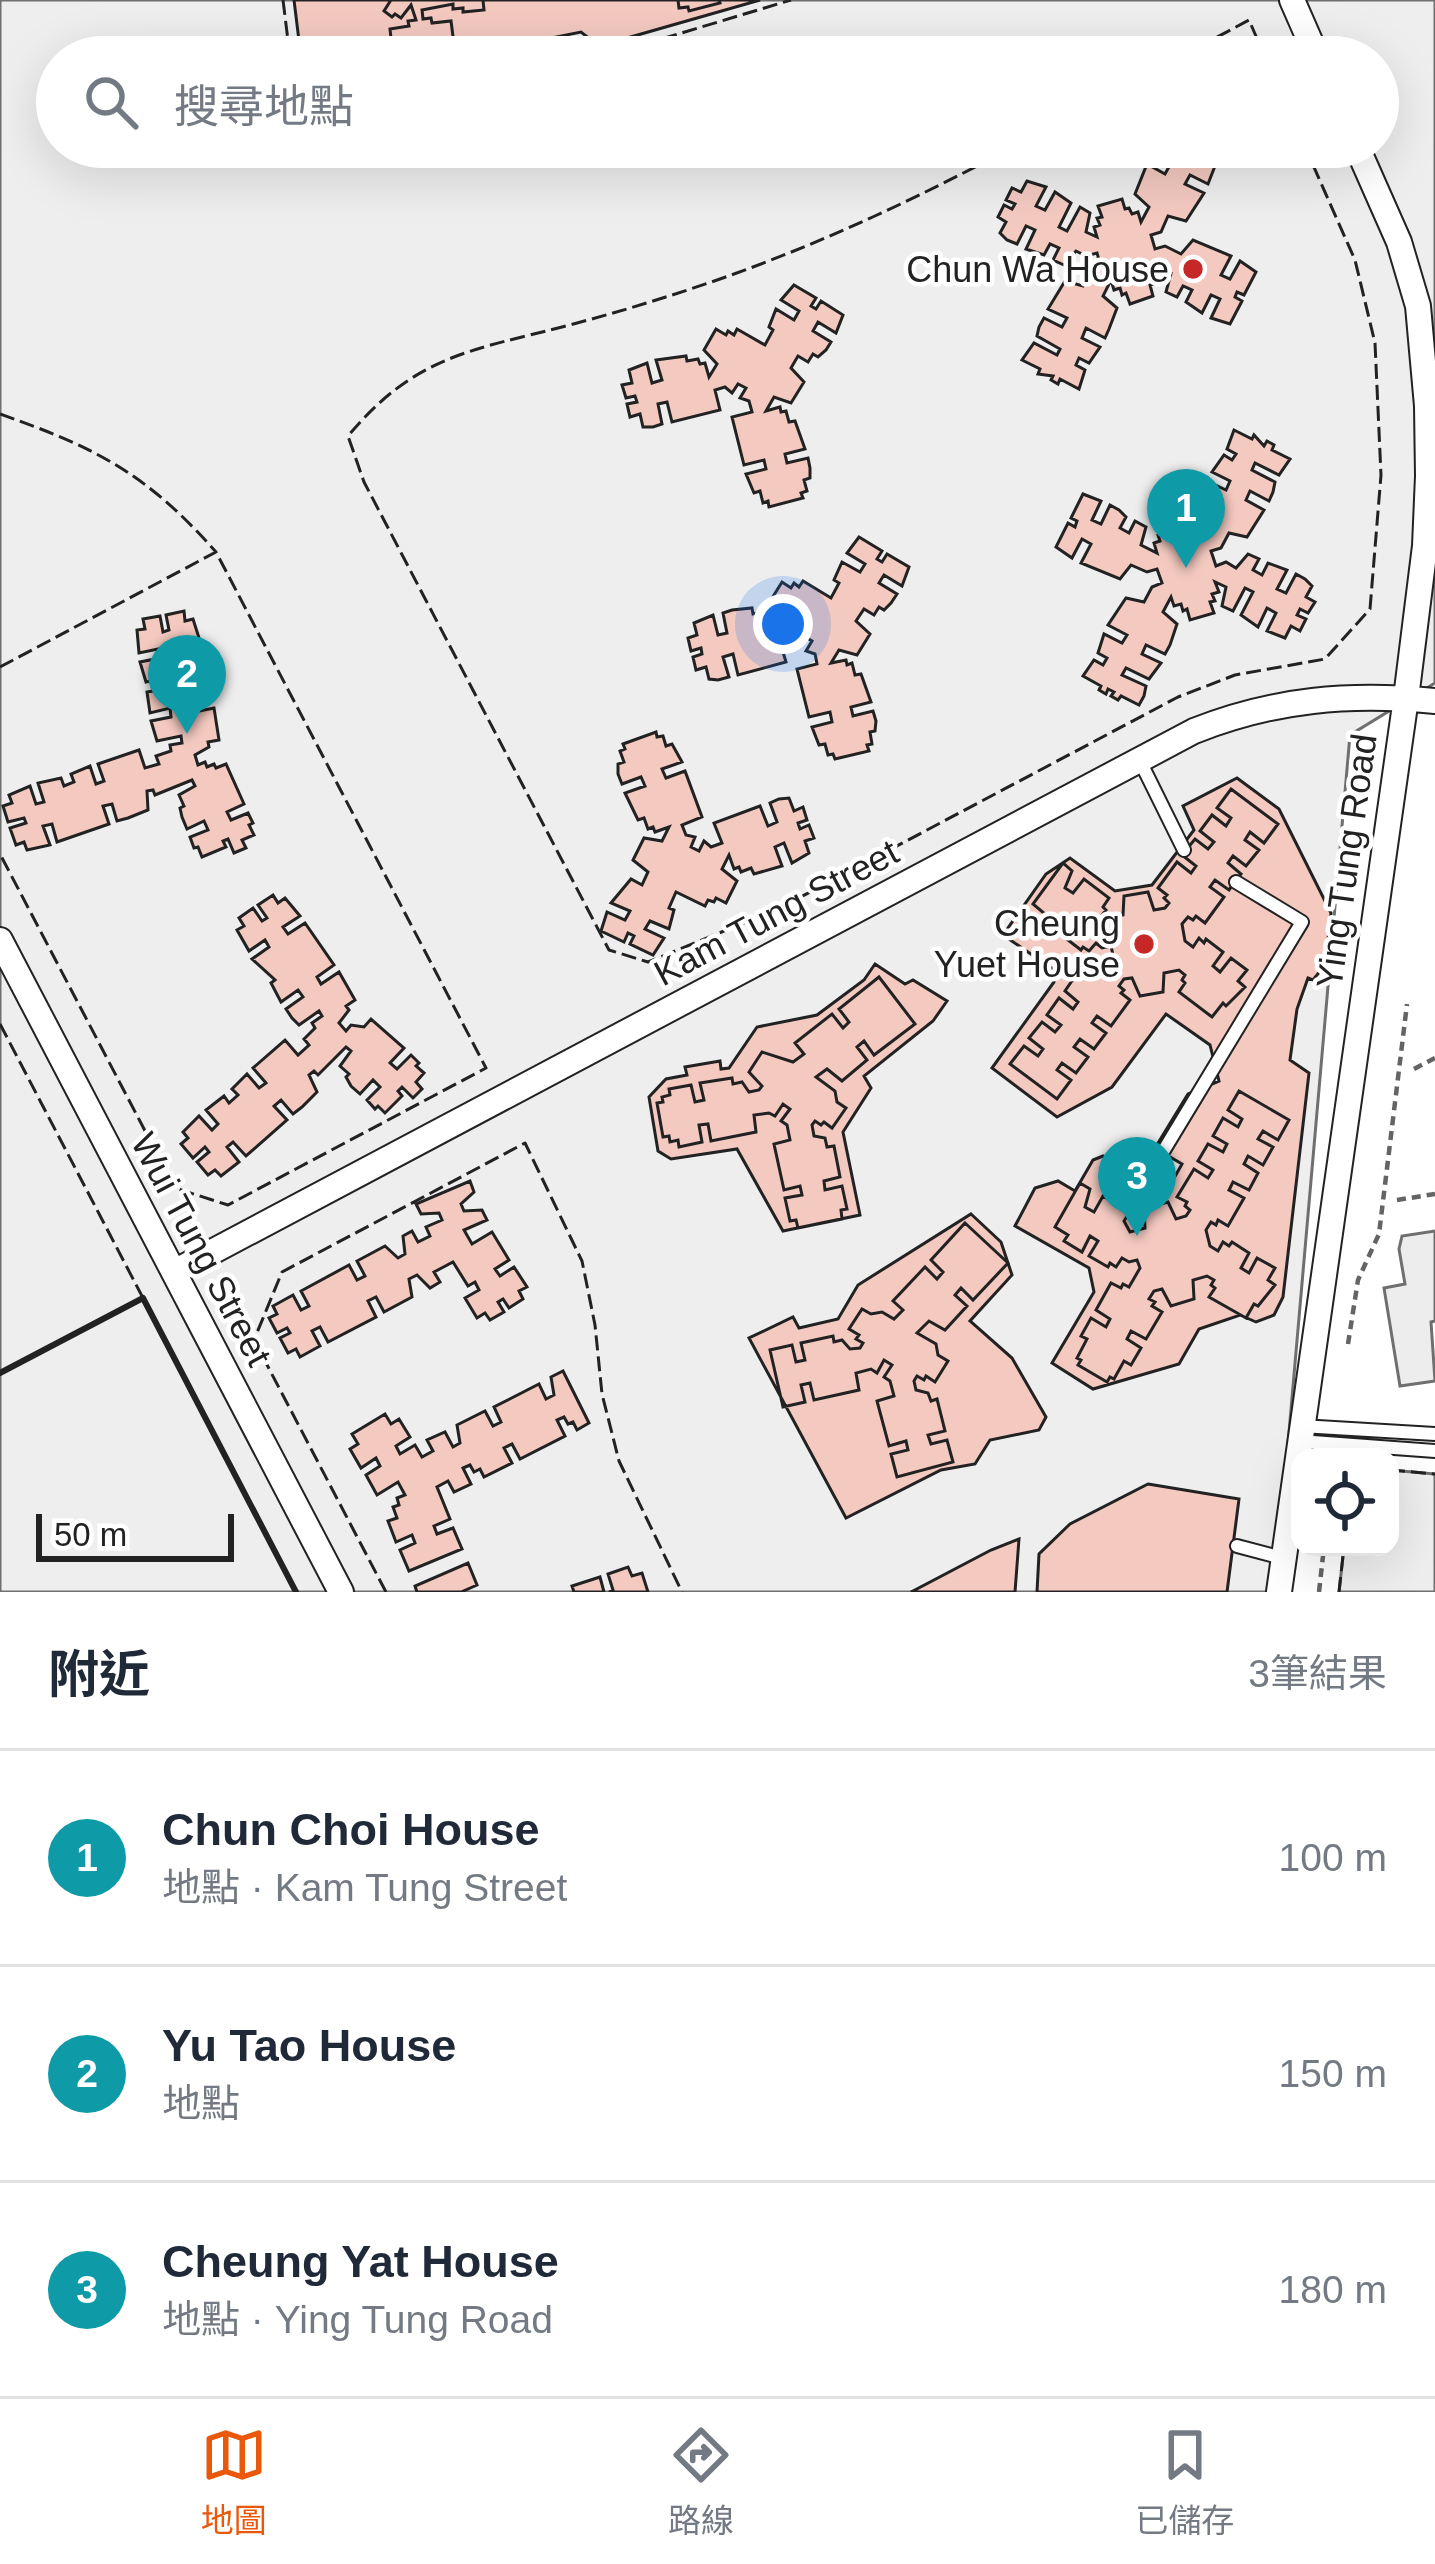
<!DOCTYPE html>
<html lang="zh-TW">
<meta charset="utf-8">
<style>
body{margin:0;font-family:Helvetica,"Noto Sans TC",sans-serif;background:#f2f2f3;color:#1f2937}
.controls{position:absolute;right:36px;bottom:36px;display:grid;overflow:hidden;border-radius:24px;box-shadow:0 12px 48px #0002}
.controls button{width:108px;height:108px;display:grid;place-items:center;padding:0;border:0;border-bottom:3px solid #e0e1e3;background:#fff;color:#1f2937;font:60px sans-serif}
.scale{position:absolute;left:36px;bottom:30px;width:198px;box-sizing:border-box;padding-left:12px;border:6px solid #222;border-top:0;font-size:33px;line-height:42px;white-space:nowrap;color:#222;-webkit-text-stroke:9px #fff;paint-order:stroke}
.you{position:absolute;left:783px;top:624px;width:42px;height:42px;margin:-30px;border:9px solid #fff;border-radius:50%;background:#1a73e8;box-shadow:0 0 0 18px #1a73e833}
.badge{display:grid;place-items:center;width:78px;height:78px;border-radius:50%;background:#ea580c;color:#fff;font-size:39px;font-weight:700}
.pin{position:absolute;translate:-50% -99px;filter:drop-shadow(0 3px 6px #0008)}
.pin::after{content:'';position:absolute;top:63px;width:42px;height:36px;background:inherit;clip-path:polygon(0 0,100% 0,50% 100%)}
.list{margin:0;padding:0;list-style:none}
h2{display:flex;justify-content:space-between;align-items:center;height:156px;margin:0;padding:0 48px;font-size:51px}
h2 small{font-size:39px;font-weight:400;color:#747a83}
.list li{display:grid;grid-template-columns:78px 1fr auto;gap:36px;align-items:center;box-sizing:border-box;height:216px;padding:0 48px;border-top:3px solid #e0e1e3}
.list b{display:block;font-size:45px;white-space:nowrap}
.list p{margin:0;font-size:39px;white-space:nowrap;color:#747a83}
.list em{font-size:39px;font-style:normal;color:#747a83}
.icon{flex:none;width:66px;height:66px;fill:none;stroke:currentColor;stroke-width:2;stroke-linecap:round;stroke-linejoin:round}
.map{position:relative;flex:none;width:1435px;height:1592px;overflow:hidden}
.search{position:absolute;background:#fff;box-shadow:0 12px 48px #0002;left:36px;right:36px;top:36px;height:132px;display:flex;align-items:center;gap:30px;box-sizing:border-box;padding:0 42px;border-radius:66px;color:#747a83;font-size:45px}
.sheet{height:804px;background:#fff}
nav{display:flex;justify-content:space-around;align-items:center;box-sizing:border-box;height:168px;border-top:3px solid #e0e1e3;background:#fff;font-size:33px;color:#747a83}
nav a{display:grid;justify-items:center;gap:6px}
nav .on{color:#ea580c}
.map>svg:first-child{display:block}
</style>
<div class="map">
<svg width="1435" height="1592" viewBox="0 0 1435 1592">
<rect width="100%" height="100%" fill="#fff"/>
<path fill="#eee" stroke="#6f6f6f" stroke-width="3" fill-rule="evenodd" d="M0,0H1435V683L1350,735L1275,1592H0ZM57,57H1378V147H57Z
M1390,1470L1435,1474V1592H1339L1344,1547H1390Z"/>
<path fill="#ededed" stroke="#6f6f6f" stroke-width="3" d="M1435,1231V1321L1431,1322L1435,1381L1400,1386L1384,1288L1405,1284L1399,1249L1402,1236Z"/>
<path fill="#f3c9c0" stroke="#222" stroke-width="3" d="M294,0H760L599,46L581,32L536,41L524,57H301Z
M391,0H483L484,10L463,12V8L453,9V4L422,10L423,19L431,18L432,23L451,21L455,52L444,53L445,57H393L390,29L409,26L408,21L416,20L411,5L401,18L395,14L392,17L384,11Z
M668,0H719L720,3L689,11L688,7L679,8L678,0Z
M1156,147H1178L1186,151L1188,147H1227L1218,159L1209,154L1206,161L1215,166L1208,184L1190,175L1185,184L1204,193L1186,221L1168,216L1161,232L1151,235L1155,249L1165,246L1181,254L1193,240L1231,256L1221,275L1230,279L1240,261L1256,272L1244,295L1237,292L1235,297L1242,301L1230,324L1211,318L1220,299L1211,295L1202,313L1186,302L1192,290L1183,286L1177,297L1166,292L1171,273L1155,266L1158,276L1152,278L1154,284L1150,285L1153,296L1130,304L1126,293L1122,295L1120,288L1114,290L1111,280L1103,296L1117,308L1109,329L1105,338L1086,328L1082,338L1100,347L1089,363L1079,358L1076,365L1085,370L1079,389L1060,379L1058,384L1051,380L1053,376L1038,374L1040,369L1022,360L1034,343L1057,355L1060,349L1037,336L1039,327L1044,318L1062,327L1067,318L1048,309L1065,281L1083,286L1091,270L1101,267L1097,253L1086,256L1076,251L1064,265L1053,260L1059,248L1050,244L1044,255L1026,249L1035,230L1026,226L1017,244L1007,240L1000,233L1006,222L998,217L1004,205L1012,209L1015,204L1006,200L1012,188L1021,192L1027,181L1046,187L1036,206L1045,210L1055,192L1071,203L1059,227L1067,231L1080,207L1090,213L1086,232L1097,237L1094,227L1100,225L1097,218L1102,217L1098,206L1122,199L1125,209L1129,208L1132,214L1138,212L1141,222L1149,207L1135,194L1147,164L1165,174L1170,165L1152,156Z
M794,285L816,298L811,306L816,309L821,301L843,315L836,333L818,322L813,331L831,342L826,350L818,357L813,354L808,362L798,356L791,368L804,382L791,403L774,397L766,411L780,407L781,412L786,411L789,422L795,421L805,449L785,454L787,463L808,458L810,468V478L804,480L807,491L801,493L803,498L769,507L768,501L763,503L760,491L754,493L746,474L766,469L764,460L744,465L732,417L752,412L749,401L740,398L746,388L738,384L732,393L725,387L715,390L720,410L672,422L667,402L658,404L662,424L653,427H643L640,414L630,417L627,404L637,402L635,396L626,398L622,385L632,383L629,370L647,363L652,383L662,380L656,360L686,356L687,361L698,359L700,364L705,363L709,377L717,364L704,350L716,329L726,335L728,331L734,335L737,329L765,345L773,330L769,327L776,309L794,320L799,311L781,300Z
M1234,430L1252,439L1254,435L1264,446L1267,441L1274,445L1272,450L1290,459L1279,475L1255,463L1252,470L1275,482L1273,492L1269,501L1250,491L1246,500L1264,510L1247,537L1229,533L1221,548L1211,551L1216,566L1226,562L1236,568L1248,554L1259,559L1253,570L1262,575L1268,563L1287,570L1277,589L1286,593L1296,574L1305,579L1312,586L1306,597L1315,602L1308,613L1300,609L1297,615L1306,619L1300,631L1291,626L1285,638L1267,631L1276,613L1267,608L1258,627L1241,615L1253,592L1245,588L1233,611L1222,606L1226,587L1215,582L1219,592L1212,594L1215,601L1210,602L1214,613L1190,620L1187,609L1183,611L1181,604L1174,606L1171,597L1163,612L1177,624L1170,645L1165,654L1146,645L1142,654L1161,663L1149,679L1126,668L1122,675L1146,686L1144,696L1139,705L1121,696L1118,700L1111,696L1114,692L1108,689L1106,694L1099,690L1101,686L1083,676L1094,660L1103,665L1107,658L1098,653L1104,634L1122,643L1127,635L1108,625L1126,598L1144,602L1152,587L1162,583L1157,569L1147,572L1131,565L1120,579L1081,563L1091,544L1082,539L1072,558L1056,547L1068,523L1075,527L1077,521L1071,518L1083,494L1101,501L1092,520L1101,524L1110,505L1119,510L1126,517L1120,528L1129,533L1135,521L1146,527L1141,545L1157,553L1154,543L1160,541L1158,535L1162,533L1159,523L1182,515L1186,525L1190,524L1192,531L1199,529L1202,539L1209,523L1195,511L1207,481L1226,490L1230,481L1212,472L1224,455L1232,460L1236,454L1227,449Z
M859,537L882,551L877,559L882,562L887,554L909,567L902,586L884,575L879,583L897,594L891,603L884,610L879,607L874,615L864,609L856,621L870,634L857,655L839,650L831,663L846,660L847,665L852,663L855,675L861,674L871,702L851,707L853,716L873,711L876,721L875,731L870,732L872,744L867,745L869,751L835,759L833,754L828,755L825,744L819,745L812,727L832,722L830,712L809,717L797,669L817,664L815,654L806,651L812,641L804,636L798,646L791,639L780,642L786,662L738,675L733,654L723,657L729,677L718,680L709,679L706,667L696,670L693,657L702,654L701,648L691,651L688,638L697,635L694,623L713,615L718,635L727,633L723,613L732,610L752,608L753,614L765,611L766,617L771,615L775,629L782,616L769,603L782,582L791,588L794,583L799,587L803,581L831,598L839,583L834,580L842,562L860,572L865,564L847,553Z
M184,611L185,621L193,619L200,641L181,645L182,653L203,650L212,700L192,704L194,712L214,708L219,740L208,742L209,747L195,755L198,765L205,762L207,767L214,764L216,768L226,764L244,804L227,812L231,820L248,813L253,823L249,825L254,835L242,840L246,848L234,853L228,839L223,841L226,847L202,857L198,847L194,848L190,837L208,830L204,821L187,829L182,817L180,808L184,806L179,795L195,786L192,780L155,795L153,790L147,791L148,810L128,818L117,821L112,804L103,806L109,824L57,842L52,824L43,826L50,845L27,850L24,842L16,845L10,828L26,823L24,818L8,822L3,806L12,803L9,795L30,786L36,804L44,802L38,783L61,778L64,786L74,782L71,774L90,766L96,784L104,781L98,764L139,750L145,768L159,764L156,756L171,751L170,745L182,743L181,736L157,741L151,721L171,717L170,708L150,713L147,692L153,691L151,681L146,682L140,662L160,658L158,649L139,653L137,630L145,629L143,619L160,616L163,632L169,630L166,615Z
M656,732L657,737L663,736L666,746L672,744L682,762L662,769L666,778L685,771L702,817L682,825L686,835L695,837L691,847L699,851L704,841L711,847L722,843L714,823L760,806L768,826L777,822L770,803L779,799L789,798L794,811L803,807L807,820L798,823L800,829L809,825L814,838L805,841L809,853L792,863L784,843L775,847L782,866L754,874L751,868L741,872L739,867L734,869L729,855L722,869L737,881L726,903L716,898L714,902L708,900L705,906L676,892L669,908L674,910L669,929L650,921L645,929L664,938L653,955L630,944L634,936L628,933L624,942L601,931L607,912L625,920L630,911L611,903L631,879L642,885L648,872L633,860L644,838L662,841L669,827L655,832L653,827L648,829L644,818L638,820L625,793L645,786L641,777L622,784L618,774V764L624,762L620,751L625,749L623,744Z
M1237,778L1279,809L1331,913L1325,965L1313,980L1308,978L1297,1009L1290,1060L1309,1073L1283,1297L1274,1315L1256,1322L1240,1315L1199,1329L1179,1364L1093,1389L1052,1363L1094,1292L1089,1268L1015,1226L1035,1188L1058,1181L1075,1191L1093,1160L1103,1156L1140,1177L1145,1201L1165,1194L1182,1164L1155,1148L1188,1094L1219,1081L1210,1045L1166,1014L1112,1087L1057,1117L992,1068L1054,982L1053,969L1003,935L1046,874L1070,858L1115,891L1152,885L1194,830L1183,806Z
M1231,789L1278,824L1264,843L1250,832L1245,840L1259,850L1246,866L1233,856L1228,863L1241,874L1229,890L1215,880L1210,887L1224,897L1205,923L1196,916L1193,920L1188,917L1182,924L1185,941L1193,947L1199,938L1204,943L1206,939L1223,952L1213,966L1220,972L1231,958L1247,970L1238,981L1245,987L1226,1006L1223,1003L1212,1017L1179,992L1185,983L1182,980L1185,975L1179,970L1164,973L1163,992L1140,996L1132,978L1124,979L1119,986L1124,990L1121,993L1130,1000L1111,1026L1097,1016L1092,1023L1106,1033L1094,1049L1080,1039L1074,1047L1088,1057L1076,1073L1062,1063L1057,1070L1071,1080L1057,1099L1010,1064L1024,1046L1038,1056L1043,1049L1029,1038L1042,1022L1055,1032L1061,1025L1047,1015L1059,998L1073,1009L1078,1002L1065,991L1083,965L1092,972L1095,968L1100,972L1113,955L1111,946L1102,948L1096,943L1089,951L1083,947L1081,950L1064,937L1074,923L1067,918L1057,932L1041,920L1045,914L1033,904L1063,863L1072,871L1065,888L1073,893L1084,879L1109,898L1103,907L1106,910L1102,915L1107,918L1123,915L1124,896L1148,892L1154,910L1165,908L1169,903L1164,898L1167,895L1158,888L1177,862L1191,873L1196,866L1182,855L1195,839L1208,849L1214,842L1200,831L1212,815L1226,826L1231,818L1217,808Z
M273,895L278,903L285,898L300,916L283,927L288,934L305,923L334,965L317,977L321,984L339,972L355,1000L346,1006L349,1010L339,1023L346,1031L351,1025L364,1027L371,1019L404,1048L390,1063L397,1069L411,1055L419,1063L416,1066L424,1073L416,1082L422,1089L413,1098L402,1087L398,1091L402,1096L385,1113L378,1106L375,1109L367,1100L380,1087L373,1080L360,1094L351,1086L346,1077L349,1074L340,1066L351,1051L346,1047L318,1075L314,1071L309,1075L317,1092L302,1107L293,1114L281,1100L274,1106L287,1120L246,1156L233,1142L227,1147L239,1162L221,1176L215,1170L208,1175L197,1162L209,1152L205,1147L193,1158L181,1144L188,1138L183,1132L199,1116L212,1130L218,1124L206,1110L224,1096L229,1103L238,1095L232,1089L247,1074L259,1088L266,1083L253,1068L285,1040L298,1055L309,1045L304,1039L315,1028L312,1023L322,1016L319,1011L299,1025L292,1018L286,1009L303,997L298,990L281,1002L271,983L275,980L252,959L269,947L265,940L249,951L237,930L244,926L239,918L253,908L262,921L267,918L258,905Z
M875,964L905,984L913,980L947,1001L933,1021L864,1076L871,1088L843,1132L860,1215L783,1231L737,1149L671,1159L658,1151L649,1097L666,1079L687,1075L685,1067L720,1061L721,1069L729,1068L757,1027L817,1015L864,980Z
M879,977L915,1024L874,1055L864,1041L857,1047L867,1060L842,1081L827,1069L816,1077L835,1091L837,1102L846,1108L832,1128L824,1122L821,1125L815,1121L812,1125L814,1136L825,1138L827,1147L834,1146L840,1177L824,1181L825,1190L842,1186L847,1209L841,1210L842,1219L798,1228L796,1220L790,1221L785,1198L802,1195L800,1186L784,1190L774,1144L790,1140L787,1125L781,1121L790,1109L783,1104L775,1116L769,1113L754,1115L756,1132L711,1141L708,1124L699,1125L702,1142L679,1147L678,1140L670,1142L669,1136L663,1137L657,1103L663,1102L662,1097L670,1095L669,1089L691,1085L695,1102L704,1100L700,1083L732,1078L733,1084L742,1082L749,1092L759,1090L762,1086L749,1072L762,1052L793,1062L804,1054L795,1043L832,1014L843,1028L849,1022L839,1009Z
M1239,1091L1289,1120L1278,1140L1263,1131L1258,1139L1273,1147L1263,1165L1248,1156L1244,1164L1258,1173L1249,1190L1233,1182L1229,1190L1244,1198L1228,1226L1218,1220L1216,1225L1211,1222L1206,1230L1210,1246L1218,1251L1223,1242L1229,1246L1232,1242L1249,1253L1241,1268L1249,1273L1257,1258L1275,1268L1268,1280L1275,1285L1258,1306L1254,1304L1246,1318L1209,1297L1215,1288L1211,1285L1214,1280L1207,1276L1193,1280L1194,1299L1171,1306L1162,1289L1154,1291L1149,1299L1155,1302L1152,1306L1162,1312L1146,1339L1131,1331L1127,1339L1141,1348L1131,1365L1124,1361L1114,1379L1110,1377L1107,1382L1078,1365L1081,1360L1077,1358L1087,1339L1081,1336L1091,1318L1106,1327L1110,1319L1096,1310L1111,1283L1121,1288L1123,1284L1129,1287L1140,1268L1137,1260L1129,1262L1122,1258L1116,1267L1110,1263L1108,1267L1089,1256L1098,1241L1090,1236L1082,1252L1064,1241L1068,1235L1055,1227L1080,1183L1090,1189L1085,1207L1094,1212L1103,1196L1130,1212L1124,1221L1130,1232L1145,1228L1144,1208L1168,1202L1176,1219L1186,1216L1190,1210L1185,1206L1187,1202L1177,1197L1194,1169L1208,1178L1213,1170L1198,1161L1208,1144L1223,1152L1227,1144L1213,1136L1223,1118L1238,1127L1242,1119L1228,1110Z
M470,1181L474,1192L461,1204L464,1211L482,1210L487,1220L464,1230L472,1244L492,1232L509,1260L495,1269L500,1276L514,1267L527,1287L519,1291L523,1299L509,1308L503,1299L498,1302L504,1312L490,1320L485,1313L477,1318L465,1298L479,1290L475,1282L468,1286L453,1262L434,1272L440,1282L430,1288L417,1275L409,1279L412,1297L384,1312L376,1297L368,1301L376,1317L328,1342L320,1327L312,1331L320,1346L300,1357L296,1349L288,1353L280,1338L290,1333L287,1328L277,1333L269,1318L277,1314L273,1306L293,1295L301,1310L309,1306L301,1291L349,1265L357,1280L365,1276L357,1261L385,1246L398,1258L405,1254L403,1236L412,1231L418,1242L430,1236L426,1227L442,1220L439,1213L421,1214L416,1204Z
M971,1214L1001,1242L1012,1275L970,1321L1012,1358L1046,1417L1039,1430L990,1440L975,1464L941,1470L846,1518L749,1338L793,1317L799,1328L838,1319L858,1285Z
M965,1223L1008,1263L973,1300L961,1288L955,1295L967,1306L945,1330L929,1321L917,1333L936,1344L938,1355L948,1361L935,1382L926,1376L924,1380L917,1376L914,1381L916,1390L928,1393L931,1401L937,1399L945,1431L928,1435L931,1444L947,1440L953,1462L897,1477L891,1454L908,1450L906,1441L889,1446L877,1401L894,1396L890,1381L884,1377L892,1365L884,1360L877,1373L871,1369L856,1373L859,1390L814,1400L810,1383L801,1385L805,1402L783,1407L770,1350L792,1345L796,1362L805,1360L801,1343L833,1336L834,1342L842,1340L850,1349L860,1348L863,1343L856,1339L859,1335L849,1329L862,1309L871,1314L882,1312L894,1319L903,1310L893,1301L925,1267L937,1279L943,1272L931,1260Z
M563,1371L589,1423L577,1430L573,1422L568,1424L564,1417L557,1420L565,1436L520,1459L512,1444L504,1448L512,1463L484,1477L480,1469L474,1472L470,1465L463,1468L471,1484L454,1492L448,1481L437,1487L450,1519L434,1526L437,1534L453,1528L462,1549L409,1571L400,1550L415,1543L412,1535L396,1542L388,1521L397,1518L393,1507L399,1505L397,1498L405,1495L398,1482L377,1495L366,1475L380,1466L376,1458L361,1468L350,1449L358,1444L352,1434L385,1414L391,1424L399,1419L410,1437L396,1446L400,1454L415,1445L422,1457L433,1451L427,1440L445,1432L453,1447L460,1443L457,1425L485,1411L493,1426L501,1422L494,1407L539,1384L546,1399L554,1395L551,1377Z
M1148,1484L1239,1499L1227,1592H1037L1039,1554L1070,1524Z
M1019,1539L1015,1592H911L991,1550Z
M468,1563L477,1585L461,1592H417L415,1586Z
M628,1567L632,1576L642,1573L648,1592H609L613,1590L608,1574Z
M600,1577L604,1592H574L572,1586Z"/>
<g fill="none" stroke-linecap="round" stroke-linejoin="round">
<g stroke="#222" stroke-width="16">
<path id="lane" d="M1139,759L1184,850
M1164,1150L1302,922L1236,882
M1301,1426L1435,1434
M1299,1441L1435,1451
M1237,1546L1282,1558"/>
</g>
<g stroke="#222" stroke-width="28">
<path id="street" d="M1292,0L1317,57
M0,940L341,1592
M174,1272L1194,731C1275,699 1349,693 1435,701
M1279,1592L1406,698L1425,546L1428,476L1427,406L1418,306L1399,242L1357,147"/>
</g>
<path stroke="#646464" stroke-width="4.5" stroke-dasharray="9 6" stroke-linecap="butt" d="M1414,1069L1435,1058
M1397,1200L1435,1194
M1348,1344L1358,1280L1379,1234L1407,1004
M1319,1592L1324,1547"/>
<use href="#lane" stroke="#fff" stroke-width="12"/>
<use href="#street" stroke="#fff" stroke-width="24"/>
<path stroke="#222" stroke-width="3" stroke-dasharray="15 6" stroke-linecap="butt" d="M283,0L290,57
M602,57L791,0
M1180,57L1249,20L1265,57
M1013,147C918,198 822,243 720,279C668,297 616,313 562,327C468,351 414,357 348,436L364,482L609,950L648,962L778,909L1178,697L1235,675L1325,659L1370,609L1381,475L1375,343L1355,260L1305,147
M0,414C97,448 147,474 216,552
M0,667L216,552L486,1068L228,1205L175,1188L0,854
M0,1024L143,1298
M1390,1470L1435,1474
M386,1592L254,1340L282,1272L525,1143L582,1261L595,1325L602,1394L619,1461L682,1592
M1339,1592L1344,1547"/>
<path stroke="#222" stroke-width="6" d="M0,1373L143,1298L296,1592"/>
</g>
<g fill="#c62828" stroke="#fff" stroke-width="4.5">
<circle cx="1193" cy="269" r="12"/>
<circle cx="1144" cy="944" r="12"/>
</g>
<g text-anchor="middle" stroke-width="9" stroke-linejoin="round" paint-order="stroke">
<g font-size="36" fill="#222" stroke="#fff" text-anchor="end">
<text x="1169" y="282">Chun Wa House</text>
<text x="1120" y="936">Cheung<tspan x="1120" dy="41">Yuet House</tspan></text>
</g>
<g font-size="36" fill="#222" stroke="#fff">
<text transform="translate(1346 861) rotate(-82)" y="13">Ying Tung Road</text>
<text transform="translate(776 912) rotate(-28)" y="13">Kam Tung Street</text>
<text transform="translate(202 1249) rotate(62)" y="13">Wui Tung Street</text>
</g>
</g>
</svg>
<div class="controls">
<button><svg class="icon" aria-label="locate" viewBox="0 0 24 24"><circle cx="12" cy="12" r="6"/><path d="M12 2v4M12 18v4M2 12h4M18 12h4"/></svg></button>
</div>
<div class="scale">50 m</div>
<div class="you"></div>
<div class="pin badge" style="left:1186px;top:568px;background:#0f9aa8">1</div>
<div class="pin badge" style="left:187px;top:734px;background:#0f9aa8">2</div>
<div class="pin badge" style="left:1137px;top:1236px;background:#0f9aa8">3</div>
<div class="search"><svg class="icon" aria-label="search" viewBox="0 0 24 24"><circle cx="10" cy="10" r="6"/><path d="M15 15l6 6"/></svg>搜尋地點</div>
</div>
<section class="sheet">
<h2>附近<small>3筆結果</small></h2>
<ul class="list">
<li><span class="badge" style="background:#0f9aa8">1</span><div><b>Chun Choi House</b><p>地點 · Kam Tung Street</p></div><em>100 m</em></li>
<li><span class="badge" style="background:#0f9aa8">2</span><div><b>Yu Tao House</b><p>地點</p></div><em>150 m</em></li>
<li><span class="badge" style="background:#0f9aa8">3</span><div><b>Cheung Yat House</b><p>地點 · Ying Tung Road</p></div><em>180 m</em></li>
</ul>
</section>
<nav>
<a class="on"><svg class="icon" aria-label="map" viewBox="0 0 24 24"><path d="M3 6l6-2 6 2 6-2v14l-6 2-6-2-6 2zM9 4v14M15 6v14"/></svg>地圖</a>
<a><svg class="icon" aria-label="directions" viewBox="0 0 24 24"><path d="M12 3l9 9-9 9-9-9zM9 14v-3h6M13 9l2 2-2 2"/></svg>路線</a>
<a><svg class="icon" aria-label="saved" viewBox="0 0 24 24"><path d="M7 4h10v16l-5-4-5 4z"/></svg>已儲存</a>
</nav>
